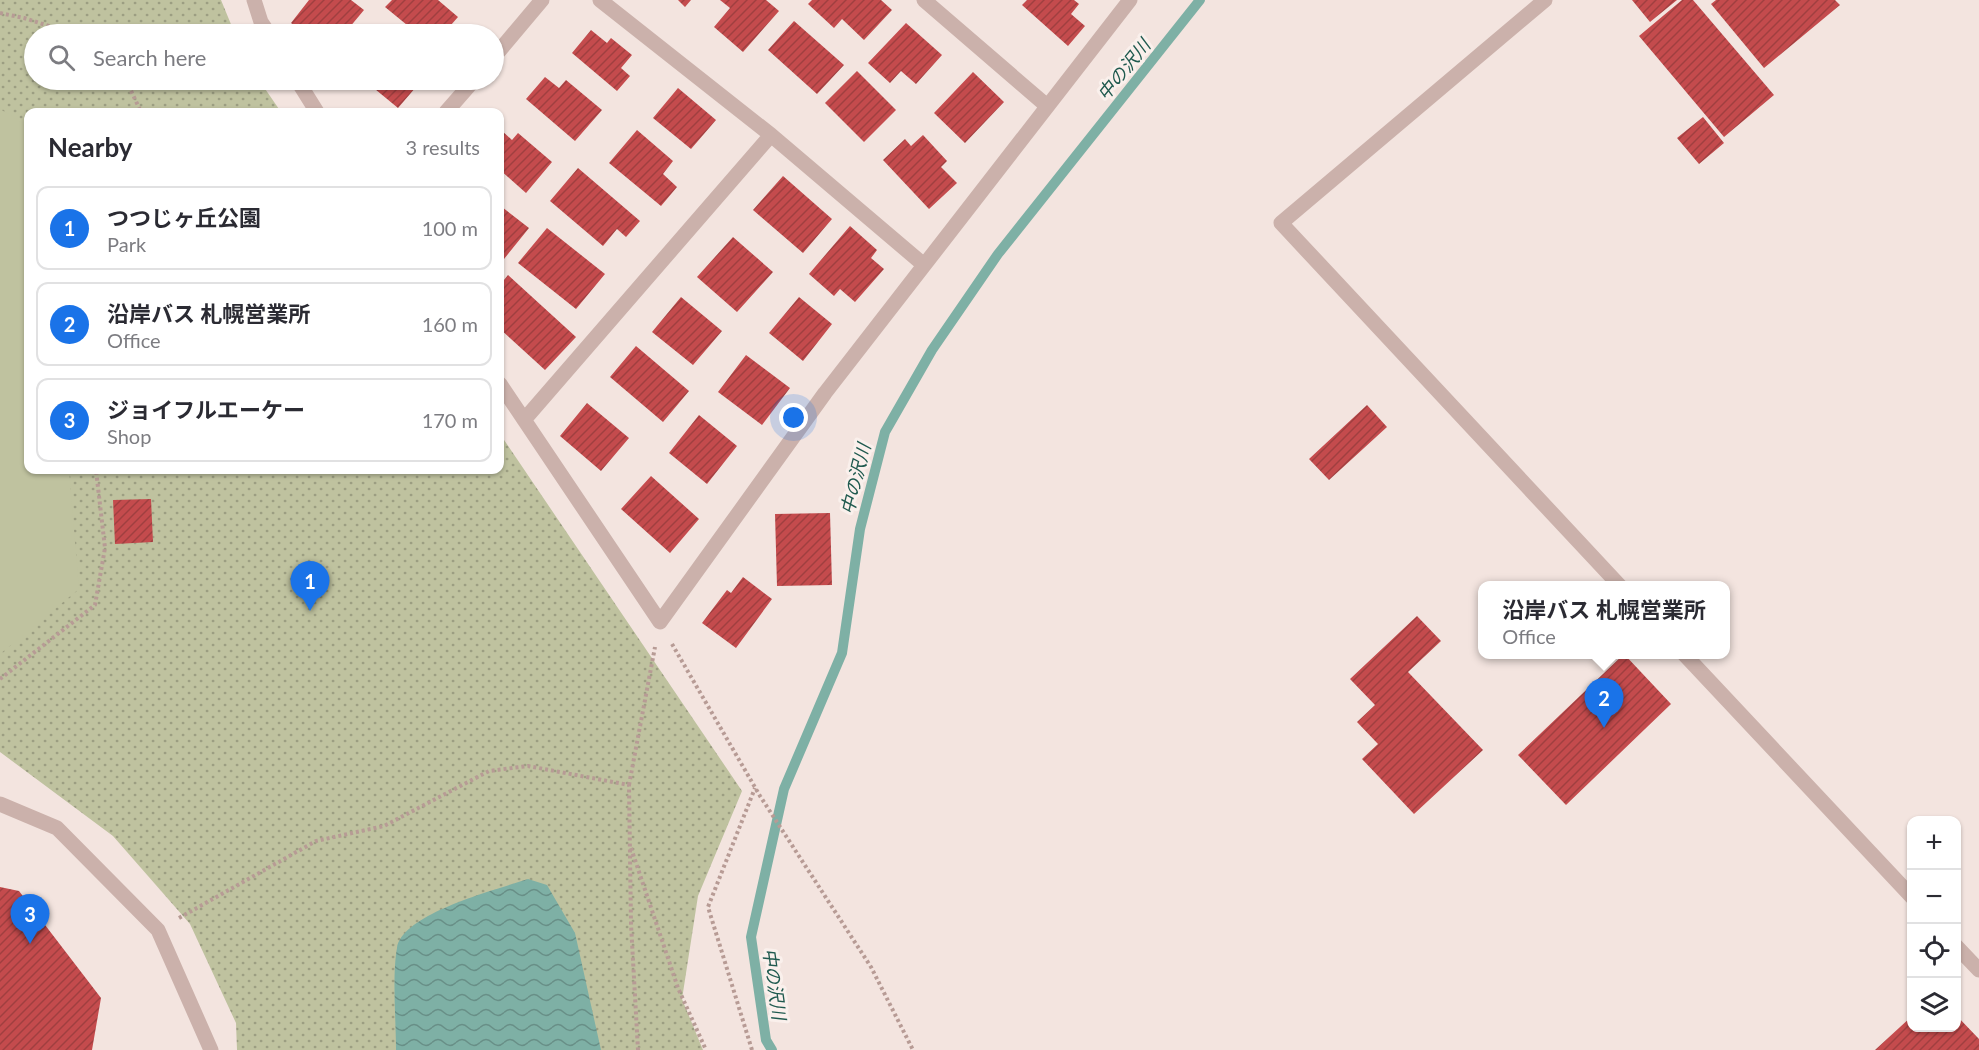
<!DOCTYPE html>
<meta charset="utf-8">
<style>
body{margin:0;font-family:Lato,"Noto Sans JP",sans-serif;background:#f7f7f7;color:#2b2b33}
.controls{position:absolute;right:18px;bottom:18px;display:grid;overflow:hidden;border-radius:12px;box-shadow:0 2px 4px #0004}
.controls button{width:54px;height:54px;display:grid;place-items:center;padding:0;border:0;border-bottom:2px solid #e1e1e2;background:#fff;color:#2b2b33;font:30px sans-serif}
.you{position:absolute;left:794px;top:418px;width:21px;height:21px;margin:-15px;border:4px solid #fff;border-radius:50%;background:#1a73e8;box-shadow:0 0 0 9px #1a73e833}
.badge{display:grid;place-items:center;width:39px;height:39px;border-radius:50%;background:#1a73e8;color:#fff;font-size:20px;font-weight:700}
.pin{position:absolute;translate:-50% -50px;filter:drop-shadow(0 2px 3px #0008)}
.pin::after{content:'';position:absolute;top:32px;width:21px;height:18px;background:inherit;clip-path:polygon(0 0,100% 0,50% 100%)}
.popup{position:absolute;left:1478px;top:581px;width:252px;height:78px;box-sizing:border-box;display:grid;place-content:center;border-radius:12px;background:#fff;filter:drop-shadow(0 2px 4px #0005);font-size:20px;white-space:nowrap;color:#7c7c81}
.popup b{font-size:22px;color:#2b2b33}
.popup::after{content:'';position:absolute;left:50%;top:100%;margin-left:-12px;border:12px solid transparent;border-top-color:#fff}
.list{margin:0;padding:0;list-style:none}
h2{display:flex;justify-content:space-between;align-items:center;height:78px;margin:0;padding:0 24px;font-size:26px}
h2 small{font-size:20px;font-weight:400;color:#7c7c81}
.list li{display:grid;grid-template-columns:39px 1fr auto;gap:18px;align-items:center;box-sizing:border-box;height:84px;margin:0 12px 12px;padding:0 12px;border:2px solid #e1e1e2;border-radius:12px}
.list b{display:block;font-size:22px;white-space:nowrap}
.list p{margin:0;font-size:20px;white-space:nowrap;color:#7c7c81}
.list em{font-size:20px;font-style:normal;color:#7c7c81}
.icon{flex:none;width:33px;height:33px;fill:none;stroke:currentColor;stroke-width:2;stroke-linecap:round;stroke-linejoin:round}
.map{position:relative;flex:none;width:1979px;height:1050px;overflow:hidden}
.search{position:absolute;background:#fff;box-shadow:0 2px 4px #0004;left:24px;top:24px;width:480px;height:66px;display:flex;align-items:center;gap:15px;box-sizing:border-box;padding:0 21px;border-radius:33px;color:#7c7c81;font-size:22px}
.panel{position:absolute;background:#fff;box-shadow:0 2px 4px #0004;left:24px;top:108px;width:480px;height:366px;border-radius:12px}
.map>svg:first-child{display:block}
</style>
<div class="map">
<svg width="1979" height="1050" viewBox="0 0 1979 1050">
<defs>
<pattern id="park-dots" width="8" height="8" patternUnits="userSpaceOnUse" patternTransform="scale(1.5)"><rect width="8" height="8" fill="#bfc29f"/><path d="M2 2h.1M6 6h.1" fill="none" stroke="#9c9e82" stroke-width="1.8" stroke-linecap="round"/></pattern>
<pattern id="water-waves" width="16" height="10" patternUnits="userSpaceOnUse" patternTransform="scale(1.5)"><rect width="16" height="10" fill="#7eb0a5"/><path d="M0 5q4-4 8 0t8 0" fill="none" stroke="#688f87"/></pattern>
<pattern id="building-hatch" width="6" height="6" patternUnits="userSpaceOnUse" patternTransform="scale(1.5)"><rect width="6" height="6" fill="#c44b4d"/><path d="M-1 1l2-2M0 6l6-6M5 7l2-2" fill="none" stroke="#a03f40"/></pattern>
</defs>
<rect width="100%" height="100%" fill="#f3e4df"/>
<path fill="url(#park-dots)" d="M0,0H221L235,34H34V80H259L281,112H28V470H500V434L742,791L698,896L682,999L703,1050H237L236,1023L190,924L113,836L0,752Z"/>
<path fill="#bfc29f" d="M0,109L28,126V470H69L79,589L0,654Z"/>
<path fill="url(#water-waves)" d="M528,879L547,885L575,933L601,1050H396C396,1021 392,975 397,948C402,913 499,889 528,879Z"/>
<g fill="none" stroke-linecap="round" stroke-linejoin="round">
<path stroke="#7eb0a5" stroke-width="10" d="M772,1050L766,1040L751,937L784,789L842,653L860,529L885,432L932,350L998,254L1200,0"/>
</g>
<path fill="url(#building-hatch)" d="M309,0H351L364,10L344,34H306L291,23Z
M392,0H438L458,17L443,34H418L385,7Z
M678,0H691L685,7Z
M720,0H766L779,11L743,52L714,27L730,8Z
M812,0H881L892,10L864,40L842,19L834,28L808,4Z
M1027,0H1074L1079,4L1071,14L1085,26L1068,46L1022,5Z
M1632,0H1677L1650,22Z
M1682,0H1693L1774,95L1724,137L1639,36Z
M1716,0H1835L1840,5L1764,68L1711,4Z
M794,21L844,65L817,94L768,50Z
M906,23L942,55L916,84L901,71L890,83L868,63Z
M591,30L607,43L611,38L632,55L621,68L630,76L617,91L572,53Z
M857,71L896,110L864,142L825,103Z
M973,72L1004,102L965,143L934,113Z
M545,77L559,88L566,80L602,110L575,141L526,99Z
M364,80H422L398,108Z
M678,88L716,120L691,149L653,118Z
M1703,117L1724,143L1699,164L1677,138Z
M500,129L512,140L518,133L552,162L526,193L500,170Z
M637,130L673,161L663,174L677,187L661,206L609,163Z
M923,135L947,161L941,167L957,183L929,209L883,160L905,139L911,146Z
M578,168L640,221L626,237L617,229L603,246L550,201Z
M783,176L832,219L803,253L753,210Z
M502,207L529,228L500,264V210Z
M850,226L877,250L871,258L884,269L855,302L840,289L834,296L809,274Z
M547,228L605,274L576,309L518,263Z
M733,237L773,272L737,312L697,277Z
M508,275L576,337L545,370L500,329V285Z
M681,297L722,331L693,365L652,332Z
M799,297L832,324L803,361L769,333Z
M636,346L689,391L663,422L610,377Z
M746,355L790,388L762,425L718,392Z
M587,403L629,438L601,471L560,436Z
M1367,405L1387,427L1329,480L1309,459Z
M699,415L737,446L707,484L669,453Z
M651,476L699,519L670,553L621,509Z
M151,499L153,542L115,544L113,500Z
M830,513L832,585L777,586L775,514Z
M743,577L772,599L736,648L702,623L727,590L731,593Z
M1417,616L1441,641L1408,672L1483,750L1414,814L1362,759L1378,744L1357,722L1375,705L1350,679Z
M1624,654L1671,704L1566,805L1518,755Z
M0,887L19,891L101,998L92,1050H0Z
M1956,1015L1979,1039V1050H1875L1912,1016V1028H1956Z"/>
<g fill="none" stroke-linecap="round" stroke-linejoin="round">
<path stroke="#b79b95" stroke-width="4" stroke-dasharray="3 3" stroke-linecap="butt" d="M0,13L24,18L74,34
M126,80L141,112
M672,644L760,796L871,967L913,1050
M0,679L95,605L105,548L96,470
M629,785L655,647
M631,848L678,988L706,1050
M179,918L316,841L384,826L489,771L528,766L629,785L631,924L638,1050
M752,1050L708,907L755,788"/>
<path stroke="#cbb1ab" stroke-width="15" d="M254,0L261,22L269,34
M600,0L771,135L924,265
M924,0L1047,106
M1545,0L1281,223L1620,586
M494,57L542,0
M297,80L317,112
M446,112L474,80
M500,384L660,622L825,393L1130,0
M524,420L771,135
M1684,654L1912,897
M1956,946L1979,970"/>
<path stroke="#cbb1ab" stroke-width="15" d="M0,804L57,828L158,930L211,1050"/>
</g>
<g text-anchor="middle" stroke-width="6" stroke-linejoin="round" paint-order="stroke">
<g font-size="18" font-style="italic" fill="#205a4f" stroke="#faf0ec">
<text transform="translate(1124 70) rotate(-51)" y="6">中の沢川</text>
<text transform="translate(856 479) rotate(-76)" y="6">中の沢川</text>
<text transform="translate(774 984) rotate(82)" y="6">中の沢川</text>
</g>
</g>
</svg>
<div class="controls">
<button>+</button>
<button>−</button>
<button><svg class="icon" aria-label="locate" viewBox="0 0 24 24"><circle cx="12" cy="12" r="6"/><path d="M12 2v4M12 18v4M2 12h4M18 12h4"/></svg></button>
<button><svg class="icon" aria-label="layers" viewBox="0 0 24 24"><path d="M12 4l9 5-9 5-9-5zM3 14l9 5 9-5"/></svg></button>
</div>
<div class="you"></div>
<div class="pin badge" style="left:310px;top:611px">1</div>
<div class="pin badge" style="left:1604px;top:728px">2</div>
<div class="popup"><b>沿岸バス 札幌営業所</b>Office</div>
<div class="pin badge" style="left:30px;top:944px">3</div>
<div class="search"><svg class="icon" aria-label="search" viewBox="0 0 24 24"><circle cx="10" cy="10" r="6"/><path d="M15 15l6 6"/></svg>Search here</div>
<section class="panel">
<h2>Nearby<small>3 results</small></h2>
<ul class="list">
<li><span class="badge">1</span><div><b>つつじヶ丘公園</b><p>Park</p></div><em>100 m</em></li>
<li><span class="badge">2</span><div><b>沿岸バス 札幌営業所</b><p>Office</p></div><em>160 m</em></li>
<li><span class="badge">3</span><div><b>ジョイフルエーケー</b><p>Shop</p></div><em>170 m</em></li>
</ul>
</section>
</div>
